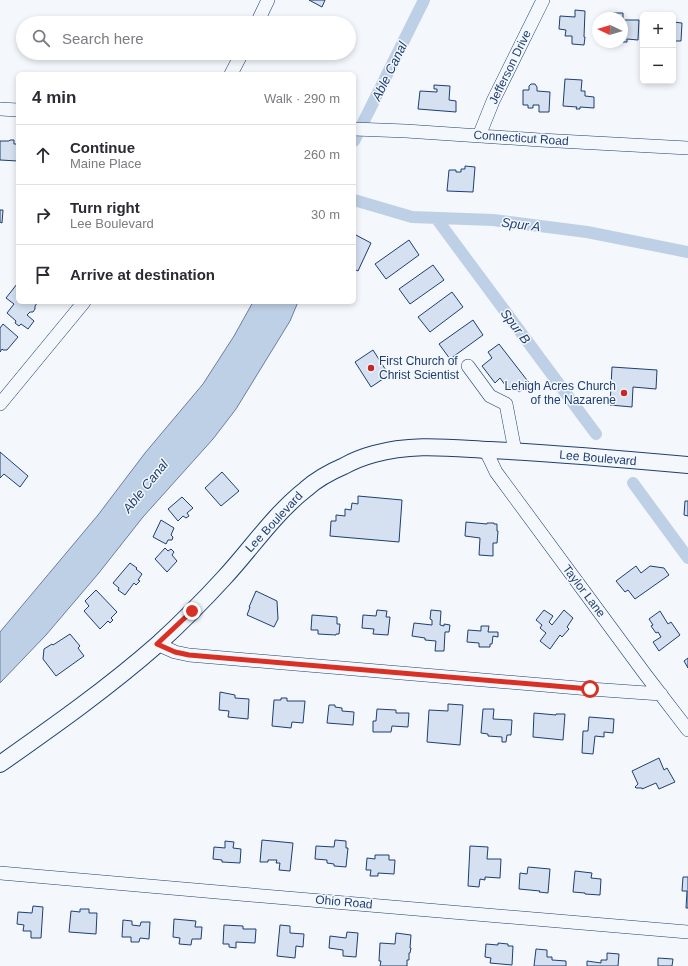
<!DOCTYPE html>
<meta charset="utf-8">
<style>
body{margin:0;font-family:Helvetica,sans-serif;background:#f7f7f7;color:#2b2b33}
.controls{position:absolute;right:12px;top:12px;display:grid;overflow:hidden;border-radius:6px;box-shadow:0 2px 6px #0003}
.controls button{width:36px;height:36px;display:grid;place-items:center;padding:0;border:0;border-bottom:1px solid #e1e1e2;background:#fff;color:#2b2b33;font:20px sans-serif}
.compass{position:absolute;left:592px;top:12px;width:36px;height:36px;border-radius:50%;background:#fff;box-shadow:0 2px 6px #0003;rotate:274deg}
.stop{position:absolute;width:12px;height:12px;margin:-9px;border:3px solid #d93025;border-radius:50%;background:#fff}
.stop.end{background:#d93025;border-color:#fff;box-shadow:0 1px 4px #0008}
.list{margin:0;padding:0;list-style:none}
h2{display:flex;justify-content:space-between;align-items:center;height:52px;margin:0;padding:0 16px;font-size:17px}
h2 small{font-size:13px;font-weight:400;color:#7c7c81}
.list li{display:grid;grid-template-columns:26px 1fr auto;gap:12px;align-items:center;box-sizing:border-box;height:60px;padding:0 16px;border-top:1px solid #e1e1e2}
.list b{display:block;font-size:15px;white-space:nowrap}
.list p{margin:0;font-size:13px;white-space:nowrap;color:#7c7c81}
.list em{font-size:13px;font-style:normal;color:#7c7c81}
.icon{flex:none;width:22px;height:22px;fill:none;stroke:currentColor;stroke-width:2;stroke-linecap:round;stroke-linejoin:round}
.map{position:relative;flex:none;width:688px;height:966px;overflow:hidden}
.search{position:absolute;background:#fff;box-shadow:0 2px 6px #0003;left:16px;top:16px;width:340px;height:44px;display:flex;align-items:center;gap:10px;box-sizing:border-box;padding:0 14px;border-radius:22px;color:#7c7c81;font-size:15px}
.panel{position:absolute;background:#fff;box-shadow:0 2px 6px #0003;left:16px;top:72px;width:340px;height:232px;border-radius:6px}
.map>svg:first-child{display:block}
</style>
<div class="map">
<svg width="688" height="966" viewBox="0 0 688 966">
<rect width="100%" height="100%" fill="#f4f7fb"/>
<path fill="#bed0e5" stroke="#687fa3" d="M253,302H298L290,321L236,409L213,439L143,517L98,574L46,635L0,683V632L98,515L145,453L203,384L234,336Z"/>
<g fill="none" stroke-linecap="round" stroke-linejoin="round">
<path stroke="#bed0e5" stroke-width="12" d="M354,141L424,0
M354,200L412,217L493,220L587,232L688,252
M436,218L596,434
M633,483L688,558"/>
</g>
<path fill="#d5e0f0" stroke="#1d3f73" d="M309,0H325L322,7Z
M575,10L585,11L584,37H585L584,45L572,44V36H565L566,30L559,29L560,16L575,17Z
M611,13H623V20H639L638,40L627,39V42H623V38H622V18H611Z
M673,22L682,23L681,41H673Z
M565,79L582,80L581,91H585V96L594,97V108L580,107V109H576L577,107L563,106Z
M531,84H535L537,87V91L550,92L549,112H539V105H533V108H528V105H523V90H529V86Z
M434,85L450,86L449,100L456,101V112L418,109L420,91L437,92V89H434Z
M10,140H14V144H18V161L0,160V141H9Z
M465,166L475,167L473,192L447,191L449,170H456V172H461V169H465Z
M0,210H3L2,223L0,222Z
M354,234L371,243L358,271L354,269Z
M409,240L419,255L386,279L375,264Z
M433,265L444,280L410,304L399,289Z
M17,284L18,285V302H38L35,306V309L33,312H30L27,315L34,321L28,329L21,324L19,326L15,323L16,321L7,313L14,304L6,298Z
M452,292L463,307L430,332L418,317Z
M473,320L483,335L450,359L439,344Z
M3,324L18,337L7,350H3L2,349L0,352V328Z
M499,344L530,384L519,392L513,385L508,389L500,378L495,383L482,366L492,358L488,352Z
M373,350L389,375L371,387L355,362Z
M612,367L657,370L656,389L633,387L632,407L610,405Z
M0,452L28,476L20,487L4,474L0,478Z
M222,472L239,491L221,506L205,488Z
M358,496L402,500L399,542L330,536L331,521H336V515L345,516V509L351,510L352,503L358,504Z
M182,497L193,508L187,513L189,516L186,518L183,516L178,521L168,509Z
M685,501H688V516L684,515Z
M161,520L174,528L171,535L173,537L172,540H168L166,544L153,537Z
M466,522L487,524V523H494V524H497V531H498L497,543H493V556L479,555L480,538L465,536Z
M165,548L168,551L171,549L174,552L172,555L177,561L167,572L155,559Z
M130,563L137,568L136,569L142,574L138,580L140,581L136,585L134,583L125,595L118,590L119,588L113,583Z
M636,566L641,573L650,566L664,568L669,575L635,599L628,590L625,592L616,581Z
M96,590L117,612L111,618L113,620L110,623L108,621L100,629L84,611L89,606L85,601Z
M256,591L277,601L278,619L274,627L247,615L250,607H249Z
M377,610L387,611L386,617H390L388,635L373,634L374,629L362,628L363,615L376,616Z
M431,610L441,611L440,625L444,626V624L450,625L449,632H445L444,651H435L436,641L425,640V638L412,636L414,623L432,625V620L430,619Z
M544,610L553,616L549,622L552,625L564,610L573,618L567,627L569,629L562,637L560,635L550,649L540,641L546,633L540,628L542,625L536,620Z
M660,611L668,624L671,622L680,635L659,651L653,642L661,637L658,632L656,633L651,626L653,625L649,619Z
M312,615L337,617V624H340L339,634H336V635L318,634V630H311Z
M481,626H489L488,632H498V637L493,636L492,644H490V647H479V643L467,642L468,630L481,631Z
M70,634L80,646L78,648L84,656L56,676L43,659L44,649L52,644L53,645Z
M688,658V668L684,661Z
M220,692L235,695V698L249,699L248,719L228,717L229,711L219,710Z
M281,698H287V701H305L303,723L292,722L291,728L272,726L274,700H281Z
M448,704L463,705L460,745L427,742L429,710L448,711Z
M329,705H335V707L342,708V711L354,712L353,725L327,723Z
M377,709L396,710V713H409L408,727L392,726L391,732H373V721H376Z
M483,709H494L493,719L512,720L511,735H507L506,742H502V737L488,736V734L481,733Z
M534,713L556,715V714H565L563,740L533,737Z
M589,717L614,719L613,733L604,732V737L595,736L593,754L582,753L583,731H588Z
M659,758L664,770L667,768L675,782L659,789L656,783L642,789V788H636L635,787L638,784L632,771Z
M262,840L293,843L290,871L279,870L280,863H276L277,860H268V862H260Z
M335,840L346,841V848H348L346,867L334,866V864L327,863V860L315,859L316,846L334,847Z
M225,841L234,842L233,848L241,849L240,863L222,862V860L213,859L214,847L225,848Z
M470,846L488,847L487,859H501L500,878L485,877V880L480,879L479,887L468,886Z
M375,855H389V860H395L394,874L378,873V876H370L371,870H366L367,858L375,859Z
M528,867L550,869L548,893L539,892L540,891L519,889L520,873L527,874Z
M575,871L592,873L591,878L601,879L600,895L585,894V893L573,892Z
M683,877H688V908H686L687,891H682Z
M33,906L43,907L41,938H31V931H23L24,925L17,924L18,912L32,913Z
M80,909H89V913H97L96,934L69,932L71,911L80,912Z
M174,919L196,921L195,927H202L201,939H192L191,945L179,944L180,938L173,937Z
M123,920L132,921V925L140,926L141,922H150L149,939L140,938L139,942H131V937H122Z
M224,925L243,926V929H256L255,943L236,942V948L229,947V944H223Z
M280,925L290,926V933L304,934L303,947L296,946L295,958L277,956Z
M347,932L358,933L356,957L343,956V950L329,948L330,936L346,938Z
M396,933L411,935L410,948H411L410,953H409V960H407V966H380L381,961H379L380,943L395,944Z
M498,943L508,944V946H513L512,965L490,963L491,958L485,957L486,944L498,945Z
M536,949L547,950V957H552V960L566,961V966H534Z
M607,953L619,954L618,966H587V961L601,963V960H607Z
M658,958L673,959L672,966H658Z"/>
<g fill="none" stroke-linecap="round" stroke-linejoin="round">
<g stroke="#1d3f73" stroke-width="14">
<path id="minor" d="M257,23L268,0
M231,74L242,53
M0,109L18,110
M354,129L406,131L540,140L688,148
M479,136L493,101L543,0
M468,366L490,396L506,404L515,451
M0,404L84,302
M485,449L496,472L645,674L688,730
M157,644L175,652L189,655L590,689L661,694
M0,873L263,896L688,932"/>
</g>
<g stroke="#1d3f73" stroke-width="18">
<path id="major" d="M0,764C54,726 108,688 158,644C181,623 203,601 224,578C251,549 274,514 306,489C317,479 330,472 344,466C353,461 363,457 374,454C412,443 451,448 490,450C556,453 622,459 688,465"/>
</g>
<use href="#minor" stroke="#f4f7fb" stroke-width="13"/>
<use href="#major" stroke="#f4f7fb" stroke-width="16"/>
</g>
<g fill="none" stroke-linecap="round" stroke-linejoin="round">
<path stroke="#d93025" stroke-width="5" d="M192,611L157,644L175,652L189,655L590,689"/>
</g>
<g fill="#c62828" stroke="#f4f7fb" stroke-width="1.5">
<circle cx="371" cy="368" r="4"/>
<circle cx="624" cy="393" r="4"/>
</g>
<g text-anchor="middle" stroke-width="3" stroke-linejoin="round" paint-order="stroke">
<g font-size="12" fill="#1d3f73" stroke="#f4f7fb">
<text transform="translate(510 67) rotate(-64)" y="4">Jefferson Drive</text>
<text transform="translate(521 138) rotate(4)" y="4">Connecticut Road</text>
<text transform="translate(598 458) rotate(5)" y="4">Lee Boulevard</text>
<text transform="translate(274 522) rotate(-47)" y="4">Lee Boulevard</text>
<text transform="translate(584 591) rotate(53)" y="4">Taylor Lane</text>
<text transform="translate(344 902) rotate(5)" y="4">Ohio Road</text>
</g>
<g font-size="12" fill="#1d3f73" stroke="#f4f7fb" text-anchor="start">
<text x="379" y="365">First Church of<tspan x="379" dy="14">Christ Scientist</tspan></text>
<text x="616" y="390" text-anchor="end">Lehigh Acres Church<tspan x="616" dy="14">of the Nazarene</tspan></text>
</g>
<g font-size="13" font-style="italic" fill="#1d3f73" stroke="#f4f7fb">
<text transform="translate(389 71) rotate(-64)" y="5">Able Canal</text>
<text transform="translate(521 224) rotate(7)" y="5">Spur A</text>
<text transform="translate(516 326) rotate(53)" y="5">Spur B</text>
<text transform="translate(145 486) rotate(-51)" y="5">Able Canal</text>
</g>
</g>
</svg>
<div class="controls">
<button>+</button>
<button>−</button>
</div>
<svg class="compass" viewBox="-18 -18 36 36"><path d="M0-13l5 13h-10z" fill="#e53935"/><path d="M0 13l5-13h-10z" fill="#7c7c81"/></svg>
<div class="stop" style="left:590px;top:689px"></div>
<div class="stop end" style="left:192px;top:611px"></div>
<div class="search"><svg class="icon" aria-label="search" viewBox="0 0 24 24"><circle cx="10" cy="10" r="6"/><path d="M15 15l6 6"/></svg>Search here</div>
<section class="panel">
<h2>4 min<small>Walk · 290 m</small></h2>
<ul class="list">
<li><svg class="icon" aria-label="ahead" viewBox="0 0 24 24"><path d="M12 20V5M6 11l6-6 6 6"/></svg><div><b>Continue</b><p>Maine Place</p></div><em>260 m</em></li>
<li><svg class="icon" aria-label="right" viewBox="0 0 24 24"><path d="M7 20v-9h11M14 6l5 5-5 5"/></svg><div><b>Turn right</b><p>Lee Boulevard</p></div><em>30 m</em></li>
<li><svg class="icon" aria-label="arrive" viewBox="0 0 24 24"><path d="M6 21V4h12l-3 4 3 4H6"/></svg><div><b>Arrive at destination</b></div></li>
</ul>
</section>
</div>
